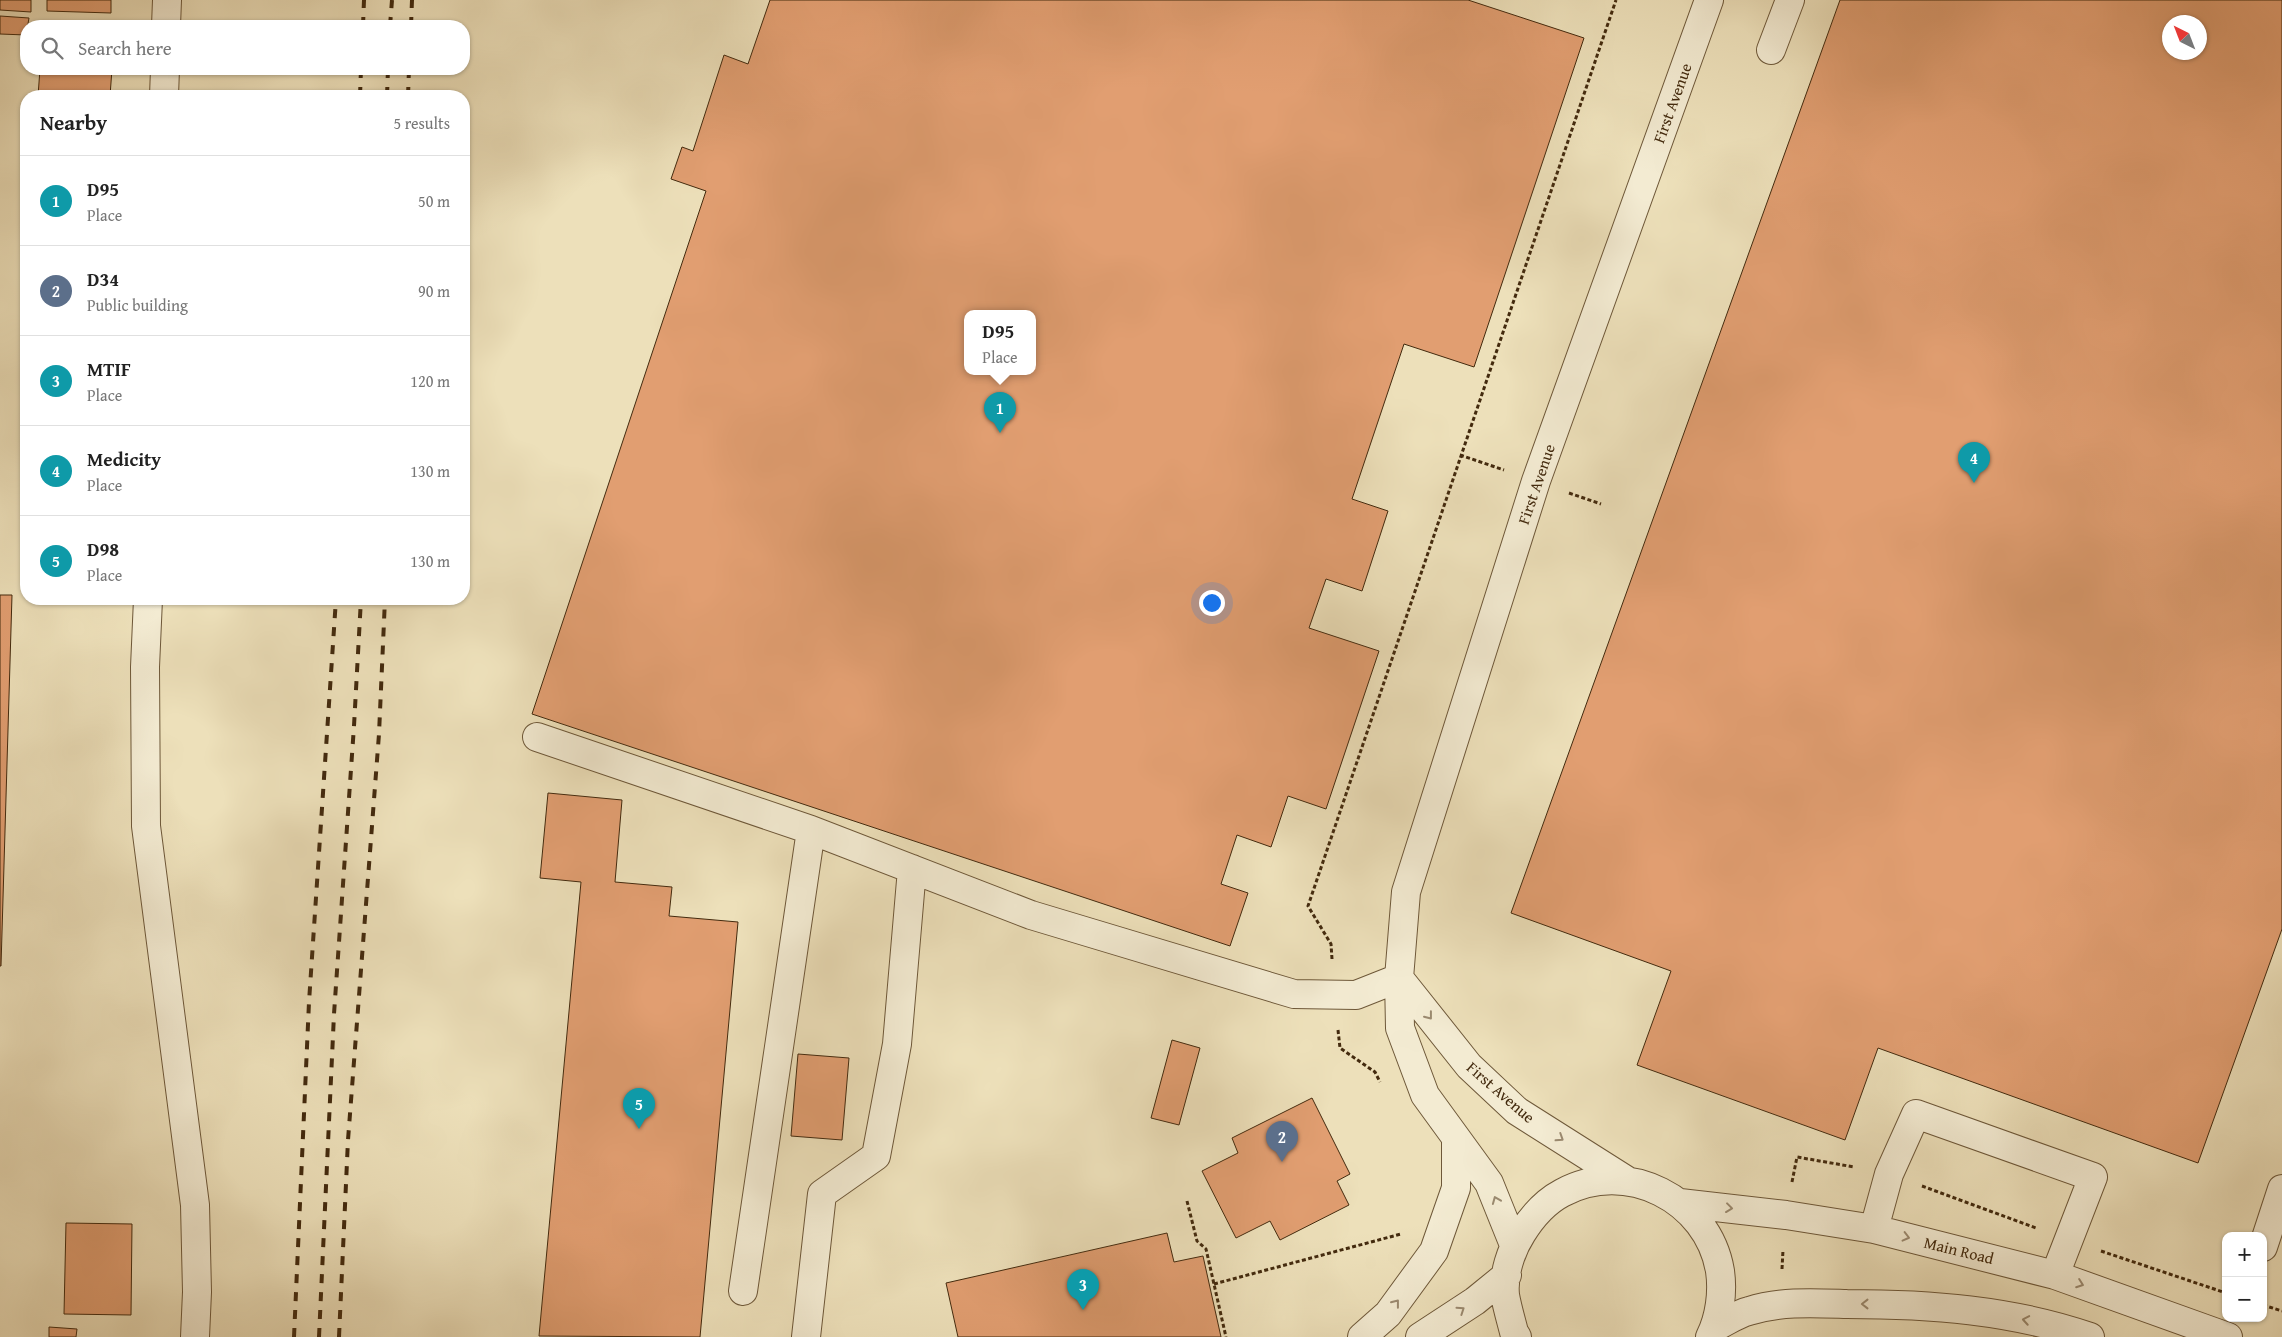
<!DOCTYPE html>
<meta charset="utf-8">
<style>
body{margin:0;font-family:"Gentium Book Plus",serif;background:#f2f2f2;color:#222}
.controls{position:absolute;right:15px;bottom:15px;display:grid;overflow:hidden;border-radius:10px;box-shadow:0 1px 4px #0004}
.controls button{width:45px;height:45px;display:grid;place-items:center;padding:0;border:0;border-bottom:1px solid #e0e0e0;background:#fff;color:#222;font:25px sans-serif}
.compass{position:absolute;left:2162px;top:15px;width:45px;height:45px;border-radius:50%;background:#fff;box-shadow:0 1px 4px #0004;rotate:318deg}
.you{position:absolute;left:1211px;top:602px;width:18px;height:18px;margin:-12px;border:4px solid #fff;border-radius:50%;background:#1a73e8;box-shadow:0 0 0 8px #1a73e833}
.badge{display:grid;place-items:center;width:32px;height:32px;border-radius:50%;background:#8f2418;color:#fff;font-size:16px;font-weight:700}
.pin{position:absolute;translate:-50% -41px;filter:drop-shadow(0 1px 2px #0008)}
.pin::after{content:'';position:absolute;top:26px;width:18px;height:15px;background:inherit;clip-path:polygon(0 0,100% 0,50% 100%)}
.popup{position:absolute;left:964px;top:310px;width:72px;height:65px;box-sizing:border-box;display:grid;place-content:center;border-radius:10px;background:#fff;filter:drop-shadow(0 1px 4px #0005);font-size:16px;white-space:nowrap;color:#767676}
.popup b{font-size:19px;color:#222}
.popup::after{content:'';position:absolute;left:50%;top:100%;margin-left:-10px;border:10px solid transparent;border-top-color:#fff}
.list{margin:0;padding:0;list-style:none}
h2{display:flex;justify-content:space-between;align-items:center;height:65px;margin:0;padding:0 20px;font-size:21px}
h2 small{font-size:16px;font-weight:400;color:#767676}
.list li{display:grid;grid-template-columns:32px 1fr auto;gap:15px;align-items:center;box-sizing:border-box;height:90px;padding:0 20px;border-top:1px solid #e0e0e0}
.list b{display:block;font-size:19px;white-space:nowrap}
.list p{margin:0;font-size:16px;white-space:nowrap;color:#767676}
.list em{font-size:16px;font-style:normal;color:#767676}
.icon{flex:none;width:28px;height:28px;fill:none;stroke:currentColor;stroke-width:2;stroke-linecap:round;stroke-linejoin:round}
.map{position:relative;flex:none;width:2282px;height:1337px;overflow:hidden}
.search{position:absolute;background:#fff;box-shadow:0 1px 4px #0004;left:20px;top:20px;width:450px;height:55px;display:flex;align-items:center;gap:12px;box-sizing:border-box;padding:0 18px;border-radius:20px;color:#767676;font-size:19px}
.panel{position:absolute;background:#fff;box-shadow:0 1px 4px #0004;left:20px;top:90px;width:450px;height:515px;border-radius:20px}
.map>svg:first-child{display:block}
</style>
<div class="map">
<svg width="2282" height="1337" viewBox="0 0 2282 1337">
<rect width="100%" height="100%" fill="#ede0ba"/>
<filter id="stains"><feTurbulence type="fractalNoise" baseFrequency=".004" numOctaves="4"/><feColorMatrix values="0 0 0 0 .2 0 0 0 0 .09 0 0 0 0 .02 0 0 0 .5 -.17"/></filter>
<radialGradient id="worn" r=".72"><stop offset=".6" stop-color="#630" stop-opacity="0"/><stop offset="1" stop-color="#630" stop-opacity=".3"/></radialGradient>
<path fill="#e19e71" stroke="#432a0e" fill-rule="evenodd" d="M0,0H31V12L0,10Z
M47,0H111V13L47,11Z
M770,0H1468L1584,38L1474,367L1404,344L1352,499L1388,511L1362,591L1326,579L1309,628L1379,651L1326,809L1288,796L1271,847L1237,835L1221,884L1248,893L1230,946L532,714L706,191L671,179L682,147L693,151L724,55L748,64ZM968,314H1032V372H968Z
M1840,0H2282V929L2198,1163L1878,1048L1845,1140L1637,1065L1671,971L1511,913ZM2170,22H2200V52H2170Z
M0,16L29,18L26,35L0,34Z
M40,69H112L110,96H38Z
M0,595H12L1,966H0Z
M548,793L622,800L615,882L672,887L669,916L738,922L700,1337L539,1336L581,882L540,878Z
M1172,1040L1200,1048L1179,1125L1151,1118Z
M798,1054L849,1058L842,1140L791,1136Z
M1312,1098L1350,1174L1337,1181L1349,1205L1280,1240L1270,1221L1236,1238L1202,1171L1238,1153L1232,1138Z
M66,1223L132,1224L131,1315L64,1314Z
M1167,1233L1174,1262L1203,1256L1221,1337H958L946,1283Z
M49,1327L77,1329L76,1337H49Z"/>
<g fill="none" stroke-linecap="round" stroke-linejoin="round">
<g stroke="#6e5839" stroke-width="30">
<path id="minor" d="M166,26L167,0
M1771,50L1790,0
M164,96L165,69
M148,599L145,667L146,826L195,1205L197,1292L195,1337
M537,737L811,830L1031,915L1294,994L1356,995L1399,978
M1399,978L1469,1066L1517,1111L1626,1180
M1680,1203L1786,1215L1874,1229L2055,1275L2228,1337
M1874,1229L1889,1174L1916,1114L2093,1177L2055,1275
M1514,1245L1489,1183L1425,1095L1400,1028L1399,978L1406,892L1536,481L1709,0
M2263,1247L2282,1189
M743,1291L811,830
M1715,1327C1726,1322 1737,1314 1749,1311C1781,1301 1814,1303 1847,1304C1929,1304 2012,1310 2090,1337
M806,1337L822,1194L876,1156L897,1044L912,869
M1362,1337L1388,1314L1434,1251L1456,1188V1139
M1420,1337L1475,1301L1507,1275
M1517,1337L1514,1332C1511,1320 1507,1307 1505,1295C1503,1274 1511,1250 1522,1233C1532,1217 1545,1202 1562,1193C1626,1158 1708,1199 1720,1271C1723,1292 1720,1317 1710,1337"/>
</g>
<path stroke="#432a0e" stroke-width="3" stroke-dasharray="4 2.5" stroke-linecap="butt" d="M1460,455L1504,470
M1569,493L1601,504
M1332,959L1331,944L1308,906L1616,0
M1338,1030L1340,1048L1375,1072L1380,1082
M1792,1182L1797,1157L1854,1167
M1922,1186L2036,1228
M1187,1201L1197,1241L1206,1249L1226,1337
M2101,1251L2226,1293
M1782,1269L1783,1250
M1214,1284L1401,1234L1402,1235
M2263,1305L2282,1311"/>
<use href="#minor" stroke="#f3ebd2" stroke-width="28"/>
<path stroke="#432a0e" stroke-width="4" stroke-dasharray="9 9" stroke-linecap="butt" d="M363,26L364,0
M390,26L392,0
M411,26L412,0
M360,96L361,69
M387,96L388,69
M408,96L409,69
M294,1337L309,1002L336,599
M319,1337L334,1014L354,726L361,599
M339,1337L348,1140L379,734L385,599"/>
</g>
<defs><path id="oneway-chevron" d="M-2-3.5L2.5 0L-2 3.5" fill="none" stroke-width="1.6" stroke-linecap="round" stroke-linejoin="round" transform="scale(1.25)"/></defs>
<g stroke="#9b8a70">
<use href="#oneway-chevron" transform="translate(1429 1016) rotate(52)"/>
<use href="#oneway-chevron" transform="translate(1560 1138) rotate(33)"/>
<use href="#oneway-chevron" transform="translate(1496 1200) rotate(-112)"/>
<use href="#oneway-chevron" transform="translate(1729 1208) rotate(7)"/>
<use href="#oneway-chevron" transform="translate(1906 1237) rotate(14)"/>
<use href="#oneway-chevron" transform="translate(2080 1284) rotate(20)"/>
<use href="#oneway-chevron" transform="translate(1396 1303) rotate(-52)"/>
<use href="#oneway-chevron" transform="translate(1865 1304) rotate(-180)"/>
<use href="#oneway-chevron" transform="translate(1461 1310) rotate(-34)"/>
<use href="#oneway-chevron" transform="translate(2026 1320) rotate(-170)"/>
</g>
<g text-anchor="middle" stroke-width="4" stroke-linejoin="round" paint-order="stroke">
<g font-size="16" fill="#432a0e" stroke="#f3ebd2">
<text transform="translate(1672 103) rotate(-70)" y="6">First Avenue</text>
<text transform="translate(1536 484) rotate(-71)" y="6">First Avenue</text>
<text transform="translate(1501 1092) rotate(41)" y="6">First Avenue</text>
<text transform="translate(1959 1250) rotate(14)" y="6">Main Road</text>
</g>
</g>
<rect width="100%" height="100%" filter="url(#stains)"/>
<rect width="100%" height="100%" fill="url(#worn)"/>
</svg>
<div class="controls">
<button>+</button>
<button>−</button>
</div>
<svg class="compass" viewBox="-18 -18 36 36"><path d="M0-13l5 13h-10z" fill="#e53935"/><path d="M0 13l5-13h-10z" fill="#767676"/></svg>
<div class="you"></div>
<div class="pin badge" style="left:1000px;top:433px;background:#0f9aa8">1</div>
<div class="popup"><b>D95</b>Place</div>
<div class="pin badge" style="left:1282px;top:1162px;background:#5c6f8a">2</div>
<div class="pin badge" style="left:1083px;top:1310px;background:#0f9aa8">3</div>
<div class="pin badge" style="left:1974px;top:483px;background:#0f9aa8">4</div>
<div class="pin badge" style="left:639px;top:1129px;background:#0f9aa8">5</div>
<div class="search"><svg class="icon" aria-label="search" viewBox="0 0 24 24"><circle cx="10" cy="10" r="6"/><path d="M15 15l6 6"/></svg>Search here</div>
<section class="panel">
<h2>Nearby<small>5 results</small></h2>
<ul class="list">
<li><span class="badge" style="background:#0f9aa8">1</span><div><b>D95</b><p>Place</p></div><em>50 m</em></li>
<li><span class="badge" style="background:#5c6f8a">2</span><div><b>D34</b><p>Public building</p></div><em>90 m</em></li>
<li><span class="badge" style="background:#0f9aa8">3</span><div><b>MTIF</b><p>Place</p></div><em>120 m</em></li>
<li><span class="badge" style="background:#0f9aa8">4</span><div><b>Medicity</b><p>Place</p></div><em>130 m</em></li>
<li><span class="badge" style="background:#0f9aa8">5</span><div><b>D98</b><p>Place</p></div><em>130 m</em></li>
</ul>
</section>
</div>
